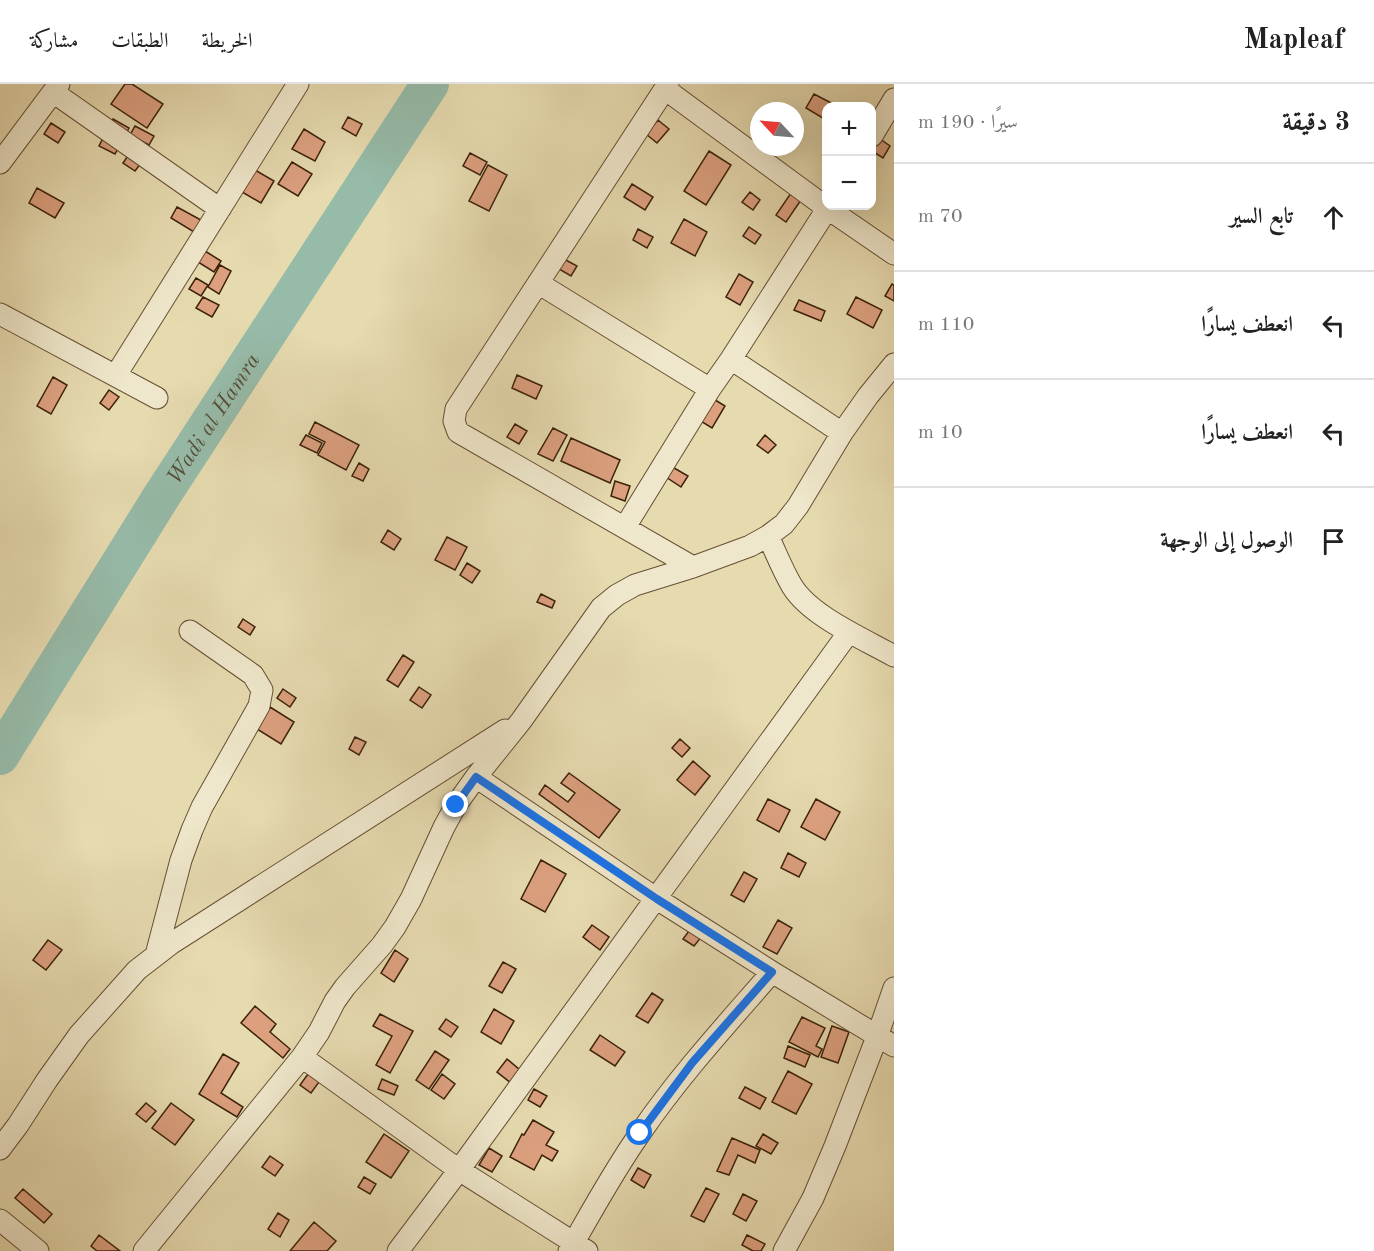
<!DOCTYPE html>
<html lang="ar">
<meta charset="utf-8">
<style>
body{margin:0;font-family:"Old Standard TT",Amiri,serif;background:#f2f2f2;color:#222;direction:rtl}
.controls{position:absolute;right:18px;top:18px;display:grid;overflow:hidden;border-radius:12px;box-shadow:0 6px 24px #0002}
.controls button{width:54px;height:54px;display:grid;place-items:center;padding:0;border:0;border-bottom:2px solid #e0e0e0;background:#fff;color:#222;font:30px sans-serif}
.compass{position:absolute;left:750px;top:18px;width:54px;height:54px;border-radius:50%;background:#fff;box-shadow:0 6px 24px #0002;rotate:296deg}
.stop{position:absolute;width:18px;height:18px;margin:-14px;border:4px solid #1a73e8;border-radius:50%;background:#fff}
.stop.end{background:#1a73e8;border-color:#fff;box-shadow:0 2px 6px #0008}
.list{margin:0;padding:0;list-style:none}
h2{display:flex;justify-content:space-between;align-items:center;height:78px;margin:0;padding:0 24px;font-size:26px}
h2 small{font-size:20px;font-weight:400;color:#767676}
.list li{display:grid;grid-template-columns:39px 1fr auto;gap:18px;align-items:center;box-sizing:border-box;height:108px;padding:0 24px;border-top:2px solid #e0e0e0}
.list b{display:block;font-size:22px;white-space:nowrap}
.list em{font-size:20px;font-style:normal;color:#767676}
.icon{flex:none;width:33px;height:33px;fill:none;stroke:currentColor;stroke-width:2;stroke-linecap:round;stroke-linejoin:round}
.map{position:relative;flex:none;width:894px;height:1167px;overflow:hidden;direction:ltr}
header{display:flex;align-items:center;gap:36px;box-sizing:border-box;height:84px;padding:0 30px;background:#fff;border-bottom:2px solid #e0e0e0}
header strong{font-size:28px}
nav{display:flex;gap:33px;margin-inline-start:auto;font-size:21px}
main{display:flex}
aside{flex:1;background:#fff}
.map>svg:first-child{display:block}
</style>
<header>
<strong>Mapleaf</strong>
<nav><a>الخريطة</a><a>الطبقات</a><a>مشاركة</a></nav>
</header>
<main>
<aside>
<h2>3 دقيقة<small>سيرًا · 190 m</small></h2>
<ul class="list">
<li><svg class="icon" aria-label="ahead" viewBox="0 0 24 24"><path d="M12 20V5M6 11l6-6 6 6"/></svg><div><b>تابع السير</b></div><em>70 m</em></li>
<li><svg class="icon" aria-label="left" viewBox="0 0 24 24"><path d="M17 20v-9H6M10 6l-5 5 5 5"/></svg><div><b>انعطف يسارًا</b></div><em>110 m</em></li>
<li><svg class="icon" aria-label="left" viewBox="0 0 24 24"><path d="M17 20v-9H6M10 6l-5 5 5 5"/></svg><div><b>انعطف يسارًا</b></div><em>10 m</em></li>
<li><svg class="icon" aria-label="arrive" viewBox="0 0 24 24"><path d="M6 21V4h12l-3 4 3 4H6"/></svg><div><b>الوصول إلى الوجهة</b></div></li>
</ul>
</aside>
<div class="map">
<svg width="894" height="1167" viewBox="0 0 894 1167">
<rect width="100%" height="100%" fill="#e6daaf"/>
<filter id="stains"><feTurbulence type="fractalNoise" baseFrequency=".00333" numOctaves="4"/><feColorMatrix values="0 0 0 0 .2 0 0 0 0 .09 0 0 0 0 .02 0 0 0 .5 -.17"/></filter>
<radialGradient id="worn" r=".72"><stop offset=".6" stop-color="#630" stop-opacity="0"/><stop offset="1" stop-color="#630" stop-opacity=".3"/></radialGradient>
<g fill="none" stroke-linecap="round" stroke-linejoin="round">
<path stroke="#96bba9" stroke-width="38" id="s1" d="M0,672L161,413L430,0"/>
</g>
<path fill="#dca07f" stroke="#3c210a" stroke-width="1.5" d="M125,0H132L163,20L147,44L111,20Z
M814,10L837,22H826V36L806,24Z
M348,33L362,40L356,52L342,44Z
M113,35L129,44L115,70L99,62Z
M658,36L669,45L657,59L646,50Z
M51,39L65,48L58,59L44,50Z
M135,42L154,52L149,61L130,51Z
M304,45L325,58L315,77L292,65Z
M880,55L890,62L883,74L872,67Z
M131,67L144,75L135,87L123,79Z
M709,67L731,81L706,121L684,107Z
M470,69L487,78L480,91L463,82Z
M292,78L312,90L298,112L278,100Z
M488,81L507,91L489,127L469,117Z
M255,86L274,97L261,119L242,108Z
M632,100L653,113L645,126L624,113Z
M37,104L64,119L55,134L29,119Z
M750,108L760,116L753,126L742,118Z
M791,109L801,116L786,138L776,131Z
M177,123L201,136L194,148L171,134Z
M684,135L707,148L695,172L671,159Z
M749,143L761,151L755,160L743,152Z
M638,145L653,153L647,164L633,156Z
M205,167L221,177L214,188L198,178Z
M564,175L577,182L571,192L559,185Z
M220,181L231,187L219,210L208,203Z
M739,190L753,198L740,221L726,213Z
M196,194L208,201L201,212L189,205Z
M892,200L894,201V217L885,212Z
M203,213L219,221L212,233L196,224Z
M856,213L882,226L873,244L847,230Z
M799,216L825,227L821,237L794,226Z
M517,291L542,302L536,315L512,304Z
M53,293L67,301L51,330L37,322Z
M109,306L119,313L109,326L100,319Z
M712,314L725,322L712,344L699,336Z
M315,338L359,361L346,386L318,371L325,358L309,350Z
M515,340L527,347L519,360L507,353Z
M553,344L567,351L553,377L538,370Z
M306,351L322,359L317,369L300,361Z
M765,351L776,361L768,369L757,361Z
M571,354L620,376L610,399L561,377Z
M359,379L369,385L363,397L352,392Z
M669,381L688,392L681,403L663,391Z
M615,397L630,402L625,417L611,412Z
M388,446L401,455L394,466L381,458Z
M447,453L467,463L455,486L435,476Z
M467,479L480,487L472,499L460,491Z
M541,510L555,517L552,524L537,518Z
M243,535L255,543L250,551L238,543Z
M403,571L414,578L398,603L387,596Z
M419,603L431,611L422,624L410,616Z
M283,605L296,614L290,623L277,614Z
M270,623L294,638L281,660L257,645Z
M355,653L366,658L359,671L349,665Z
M680,655L690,664L682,673L672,664Z
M693,677L710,692L695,711L677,696Z
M569,689L620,726L599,754L539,710L545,701L568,718L575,709L561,699Z
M768,715L790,726L779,748L757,736Z
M816,715L840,728L825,756L801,743Z
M788,769L806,779L799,793L781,784Z
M541,776L566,790L545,828L521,815Z
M744,788L757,795L744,818L731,811Z
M778,836L792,844L777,870L763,863Z
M592,841L609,853L600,866L583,853Z
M692,843L703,851L694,862L683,855Z
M48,856L62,866L46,886L33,876Z
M395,866L408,875L394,898L381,889Z
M503,878L516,885L502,909L489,902Z
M652,909L663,916L648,939L636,932Z
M255,922L276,940L270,948L290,965L283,974L241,939Z
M494,925L514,937L501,960L481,948Z
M380,930L413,947L390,989L376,981L392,952L373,942Z
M802,933L825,944L816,962L822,965L818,973L789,958Z
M446,935L458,943L451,953L439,945Z
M832,942L849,948L838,979L821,973Z
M600,951L625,968L615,982L590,966Z
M788,962L810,971L805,983L784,974Z
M435,967L449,976L429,1005L416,996Z
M223,970L239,979L221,1009L243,1023L237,1033L199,1010Z
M507,975L520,986L511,999L497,988Z
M788,987L812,1000L796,1030L772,1018Z
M308,990L319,998L311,1009L300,1001Z
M442,990L455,1000L444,1015L431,1006Z
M382,995L398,1002L394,1011L378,1005Z
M745,1003L766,1014L760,1025L739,1014Z
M534,1005L547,1012L540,1023L528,1016Z
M146,1019L156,1027L146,1038L136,1030Z
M171,1019L194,1036L175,1061L152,1044Z
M533,1036L554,1048L546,1061L558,1067L552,1077L542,1071L534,1086L510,1073L522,1050L524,1051Z
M384,1050L409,1067L391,1094L366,1078Z
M763,1050L778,1059L771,1070L756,1062Z
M732,1054L760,1066L755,1079L738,1071L729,1091L717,1087Z
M489,1064L502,1072L492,1088L479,1081Z
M270,1072L283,1081L275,1092L262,1083Z
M638,1084L651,1091L644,1104L631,1096Z
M364,1093L376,1100L370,1110L358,1103Z
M706,1104L719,1110L704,1138L691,1132Z
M23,1105L52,1130L44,1139L15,1114Z
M743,1110L757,1117L746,1137L733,1130Z
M278,1129L289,1136L280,1153L268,1145Z
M314,1138L336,1157L327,1167H290Z
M99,1151L120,1167H97L91,1162Z
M747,1151L765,1160L761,1167H753L742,1161Z"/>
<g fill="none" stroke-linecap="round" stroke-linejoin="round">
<g stroke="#664f33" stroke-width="23">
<path id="street" d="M668,0L456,325L454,337L458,348L693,483
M665,5L827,124L894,170
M53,8L220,125
M872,52L894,15
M0,79L59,0
M538,199L710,305
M0,230L157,314
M731,275L842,349
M116,291L298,0
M625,443L710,305L731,275L829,122
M768,452C776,469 783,487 792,502C810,532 864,555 894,572
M476,693L657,815L772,888L894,962
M156,871L181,776L192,746L202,723L259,622L262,606L253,591L190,547
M302,973L459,1086L587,1167
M0,1065L18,1041L47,996L79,951L137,886L172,859L505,646
M0,1136L38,1167
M144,1167L302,973L319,948L335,917L345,903L382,861L395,843L411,815L444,743L456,721L476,693L521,637L601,524L617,511L635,501L693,483L750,462L768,452L784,440L798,422L842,349L868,312L894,280
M398,1167L459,1086L849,548
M569,1167C592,1127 614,1086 641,1048C680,991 727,940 772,888
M784,1167L813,1114L835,1062L877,953L894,904"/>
</g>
<use href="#street" stroke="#efe7cb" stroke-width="21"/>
</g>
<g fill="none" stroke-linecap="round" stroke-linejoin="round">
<path stroke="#1a73e8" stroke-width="8" d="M456,721L476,693L657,815L772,888L692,979L640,1049"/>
</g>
<g text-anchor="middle" stroke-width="5" stroke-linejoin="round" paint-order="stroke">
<g font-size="22" font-style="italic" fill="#574f3a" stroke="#efe7cb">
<text dy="8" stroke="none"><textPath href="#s1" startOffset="399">Wadi al Hamra</textPath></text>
</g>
</g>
<rect width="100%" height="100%" filter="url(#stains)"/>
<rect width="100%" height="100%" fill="url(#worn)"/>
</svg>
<div class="controls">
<button>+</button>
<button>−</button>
</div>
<svg class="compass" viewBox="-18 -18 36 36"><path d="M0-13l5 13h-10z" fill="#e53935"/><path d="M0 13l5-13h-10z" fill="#767676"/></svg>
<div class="stop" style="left:640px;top:1049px"></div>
<div class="stop end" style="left:456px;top:721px"></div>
</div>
</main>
